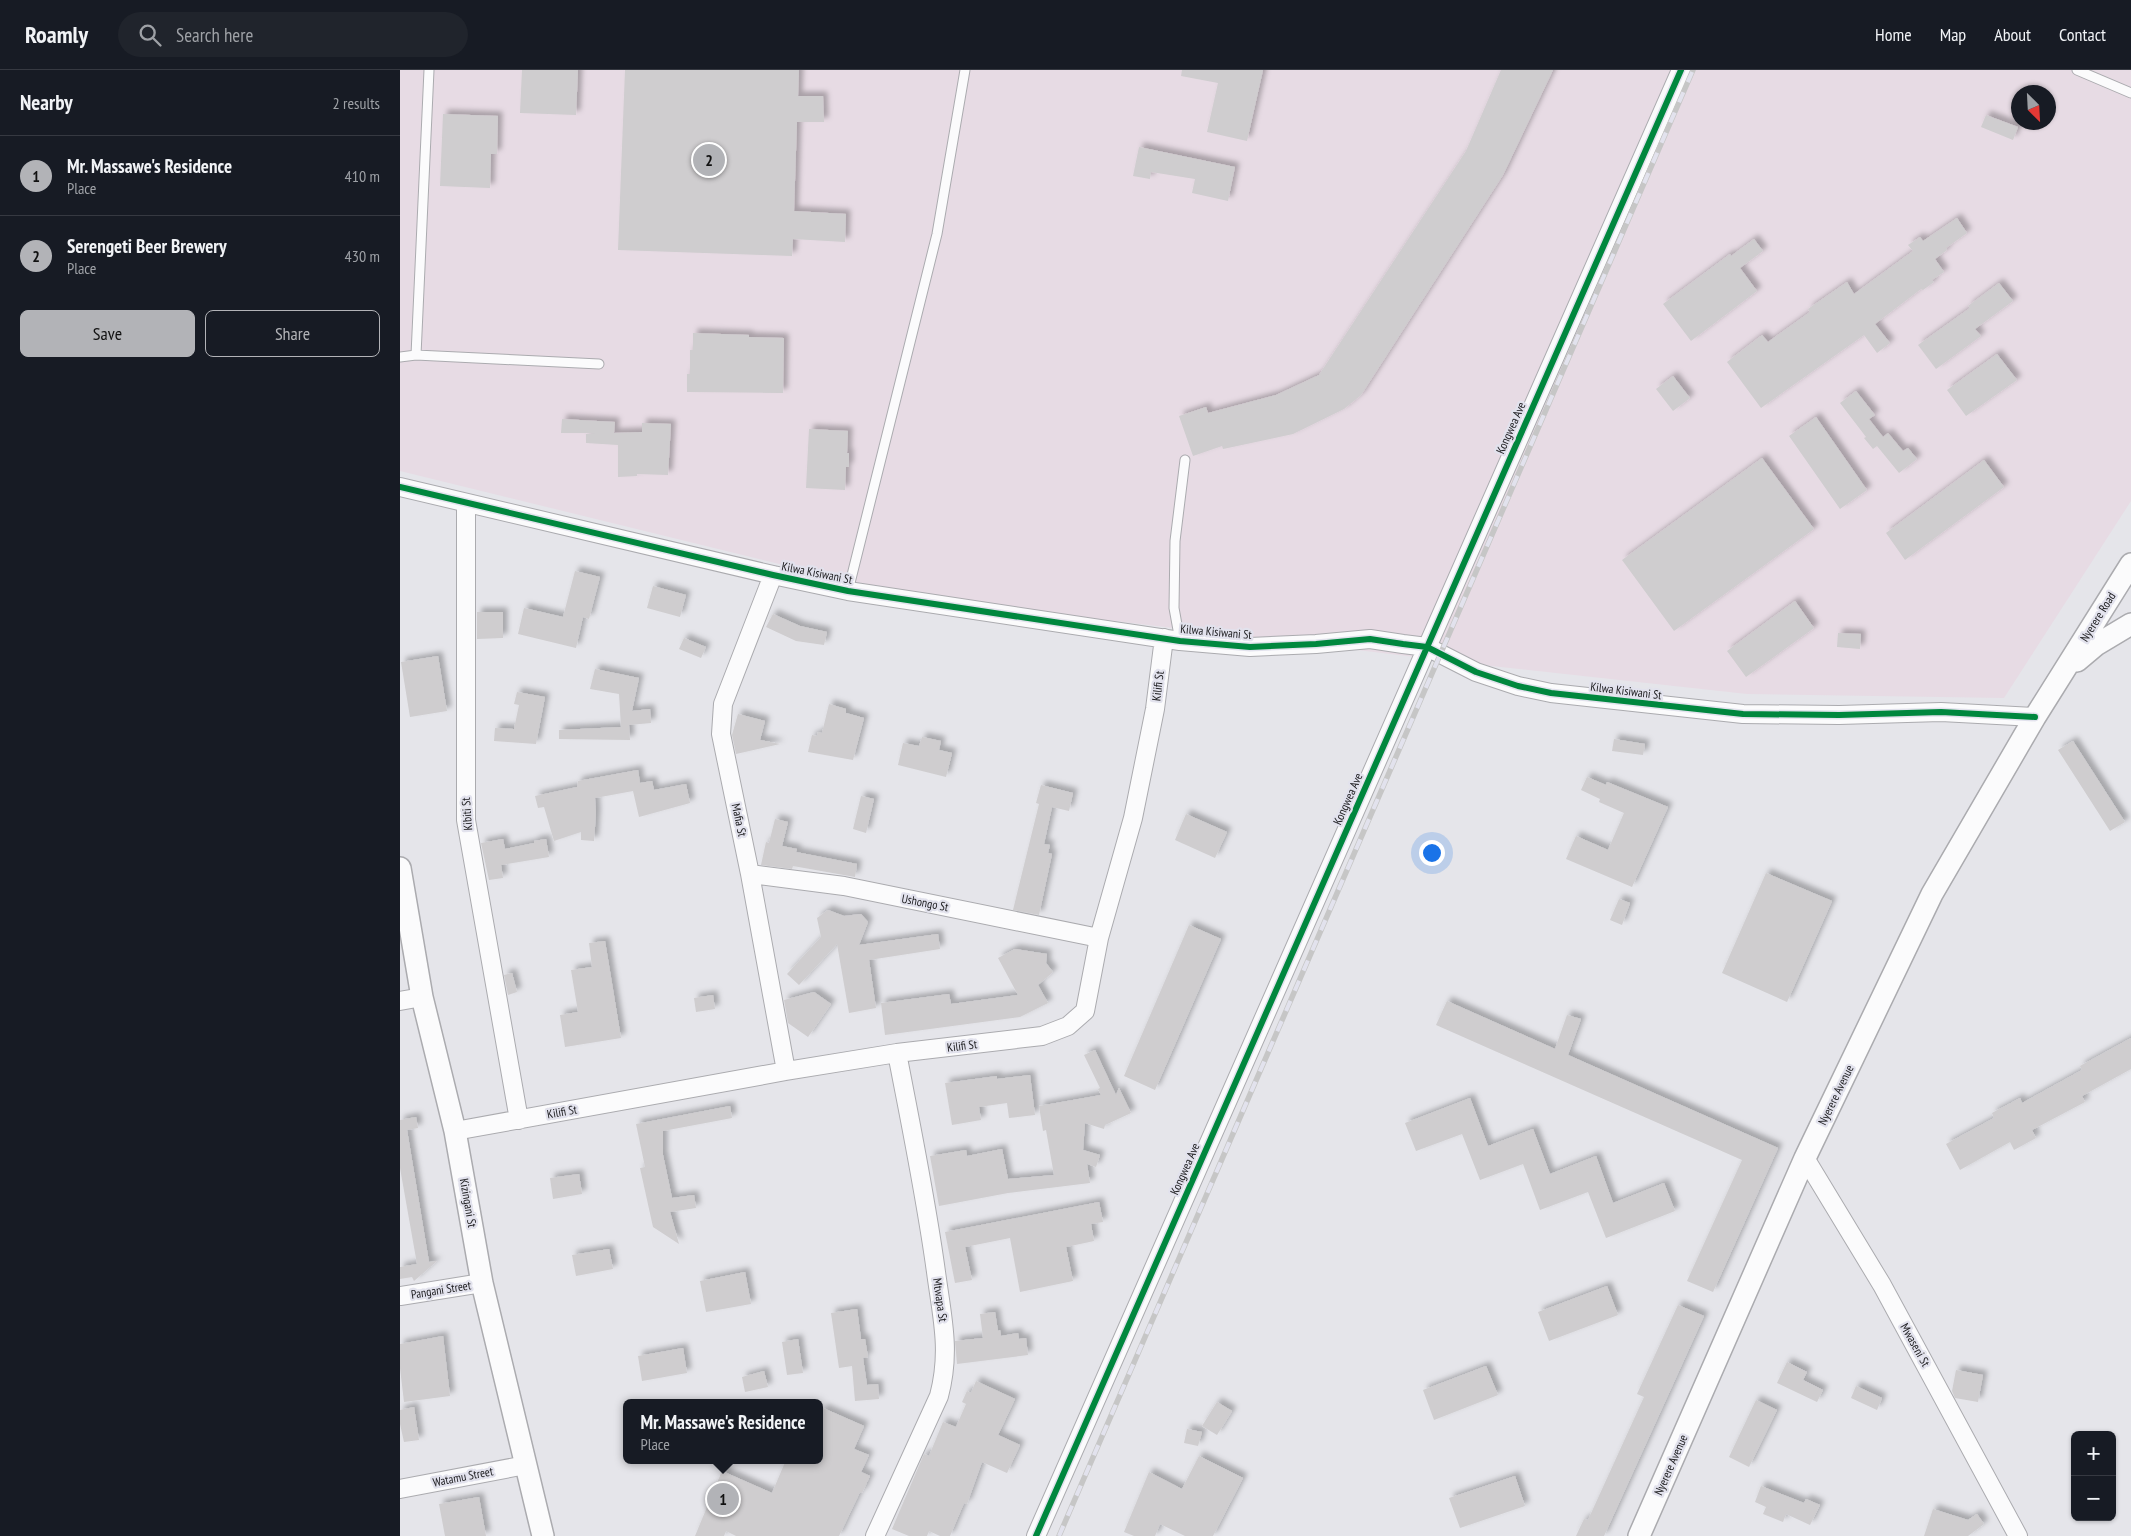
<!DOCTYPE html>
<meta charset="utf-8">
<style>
body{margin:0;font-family:"PT Sans Narrow",sans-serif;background:#20242c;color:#f1f3f6}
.controls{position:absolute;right:15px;bottom:15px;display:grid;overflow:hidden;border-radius:8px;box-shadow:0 1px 4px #0004}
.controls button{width:45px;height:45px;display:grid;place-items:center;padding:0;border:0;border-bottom:1px solid #363941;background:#171b24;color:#f1f3f6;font:25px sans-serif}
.compass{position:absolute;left:1611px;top:15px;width:45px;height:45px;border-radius:50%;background:#171b24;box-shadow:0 1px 4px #0004;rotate:156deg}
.you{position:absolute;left:1031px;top:782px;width:18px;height:18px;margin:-12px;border:4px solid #fff;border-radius:50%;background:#1a73e8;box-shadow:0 0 0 8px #1a73e833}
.badge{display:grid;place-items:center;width:32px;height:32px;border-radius:50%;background:#b2b3b7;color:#111;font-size:16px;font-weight:700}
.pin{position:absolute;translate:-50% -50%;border:2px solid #fff;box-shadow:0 1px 5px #0006}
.popup{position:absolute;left:223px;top:1329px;width:200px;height:65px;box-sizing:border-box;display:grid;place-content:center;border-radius:8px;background:#171b24;filter:drop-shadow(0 1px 4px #0005);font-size:16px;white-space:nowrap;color:#9ea1a6}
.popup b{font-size:19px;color:#f1f3f6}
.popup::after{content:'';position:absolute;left:50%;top:100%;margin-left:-10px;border:10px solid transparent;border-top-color:#171b24}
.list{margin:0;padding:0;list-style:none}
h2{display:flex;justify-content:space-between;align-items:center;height:65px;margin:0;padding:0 20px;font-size:21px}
h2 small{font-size:16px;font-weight:400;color:#9ea1a6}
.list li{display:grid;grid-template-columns:32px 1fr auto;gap:15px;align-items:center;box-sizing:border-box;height:80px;padding:0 20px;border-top:1px solid #363941}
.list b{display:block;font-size:19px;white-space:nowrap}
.list p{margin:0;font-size:16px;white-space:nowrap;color:#9ea1a6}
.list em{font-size:16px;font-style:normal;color:#9ea1a6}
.actions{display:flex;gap:10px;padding:15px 20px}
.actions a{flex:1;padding:11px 0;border:1px solid #b2b3b7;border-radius:8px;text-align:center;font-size:18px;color:#b2b3b7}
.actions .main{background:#b2b3b7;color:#111}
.icon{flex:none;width:28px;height:28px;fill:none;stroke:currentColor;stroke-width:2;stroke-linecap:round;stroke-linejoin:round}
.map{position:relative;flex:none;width:1731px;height:1466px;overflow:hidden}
header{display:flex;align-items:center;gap:30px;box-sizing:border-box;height:70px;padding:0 25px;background:#171b24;border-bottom:1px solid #363941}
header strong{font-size:24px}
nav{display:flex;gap:28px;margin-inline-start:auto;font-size:18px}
.search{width:350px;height:45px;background:#20242c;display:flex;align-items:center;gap:12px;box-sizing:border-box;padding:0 18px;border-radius:28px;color:#9ea1a6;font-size:19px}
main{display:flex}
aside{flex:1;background:#171b24}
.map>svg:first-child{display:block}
</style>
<header>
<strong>Roamly</strong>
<div class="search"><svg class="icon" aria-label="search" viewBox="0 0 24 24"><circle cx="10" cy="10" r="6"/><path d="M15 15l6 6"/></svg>Search here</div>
<nav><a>Home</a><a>Map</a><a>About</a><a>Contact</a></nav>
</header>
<main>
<aside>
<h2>Nearby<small>2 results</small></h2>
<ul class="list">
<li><span class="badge">1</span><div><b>Mr. Massawe's Residence</b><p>Place</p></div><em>410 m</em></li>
<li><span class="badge">2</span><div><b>Serengeti Beer Brewery</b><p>Place</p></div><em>430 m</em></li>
</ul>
<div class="actions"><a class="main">Save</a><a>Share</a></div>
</aside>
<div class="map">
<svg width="1731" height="1466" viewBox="0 0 1731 1466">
<defs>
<filter id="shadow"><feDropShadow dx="4.5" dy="-4.5" stdDeviation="2.5" flood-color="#0004"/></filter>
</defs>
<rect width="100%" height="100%" fill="#e5e5ea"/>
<path fill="#e7dbe4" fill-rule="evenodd" d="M0,0H1731V431L1604,628L1347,624L1082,595L514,527L0,401ZM1618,22H1648V52H1618Z"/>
<path fill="#cfcdcf" filter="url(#shadow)" d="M122,0H178L176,45L120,43Z
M225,0H399L398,26H423L424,52H397L394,141L446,144L445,172L393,169L392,186L218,180Z
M782,0H863L847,71L807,62L818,13L781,6Z
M1101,0H1153L1103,105L961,325L944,339L893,364L823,379L822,376L793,386L779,346L806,337L808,343L876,325L919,305L1066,81Z
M43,44L98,46L97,84H91L90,118L40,116Z
M1586,45L1618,57L1613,70L1581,57Z
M739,77L835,97L828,131L792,123L795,109L751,102L750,109L733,106Z
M1557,148L1567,163L1546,178L1547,180L1535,189L1544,202L1532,210L1534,212L1523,220L1521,219L1475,254L1490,273L1477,283L1464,265L1361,338L1327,292L1362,265L1368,272L1410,242L1408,239L1447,212L1454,224L1513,181L1508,175L1520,167L1523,171Z
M1354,169L1363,181L1340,198L1357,221L1291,271L1263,234L1330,184L1331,186Z
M1599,213L1613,231L1575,259L1581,266L1536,299L1518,275L1570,238L1568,236Z
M293,263L349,265V267L384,268L383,323L287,322V304H290V280H293Z
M1597,284L1617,310L1566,346L1547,320Z
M1273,306L1290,328L1273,341L1256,319Z
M1456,321L1475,345L1469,349L1483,367L1488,363L1503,381L1508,378L1517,389L1499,403L1477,376L1473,379L1464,368L1466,367L1440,333Z
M1416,347L1467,420L1440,439L1389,366Z
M162,349L215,352L214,363L242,362V353L271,354L268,405L237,404V406L218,407V375L186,373V364L195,363H161Z
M409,359L448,361L447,383H449V397H446L445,420L406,418Z
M1362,388L1414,459L1274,561L1222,490Z
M1584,390L1604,417L1505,490L1486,463Z
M175,501L200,507L189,549L183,547L176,578L118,564L124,538L163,547Z
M253,516L286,525L280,547L247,538Z
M1395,531L1414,558L1346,607L1327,581Z
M77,542H103V568L77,569Z
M373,544L400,556L427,562L424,575L396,571L366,557Z
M1438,563L1461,564L1460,579L1437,577Z
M284,568L306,577L301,588L279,579Z
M38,586L47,641L10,647L1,592Z
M195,599L239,608L232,641L250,639L251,653L229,655L230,670L159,669V660L221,657L219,624L190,619Z
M117,622L145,627L136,674L94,671L95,658L114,659L119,635L114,634Z
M429,634L446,639V643L464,648L453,690L408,682L412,665L417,666L418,662L422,663Z
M338,644L365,651L360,670L380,674L336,684L332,665Z
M522,667L541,671L539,680L552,683L546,707L498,695L503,673L519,676Z
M1214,669L1245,674L1243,685L1212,681Z
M1673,671L1725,752L1710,761L1658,680Z
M238,700L240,713L252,711L254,720L286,714L290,733L239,747L233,721L195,728L196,743L194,771L181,770V762L154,771L144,737L138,738L135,726L177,717L178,711Z
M1187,707L1206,715L1207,712L1268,737L1232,817L1166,789L1176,766L1208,780L1224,743L1199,732L1200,729L1181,720Z
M641,715L673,723L669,741L652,737L644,774L650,775L648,783L652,784L639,845L613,840L639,734L636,733Z
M461,726L474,729L466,763L453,759Z
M786,744L827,762L815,788L775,770Z
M375,749L388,752L382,776L397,779L396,782L457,794L455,807L393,796L392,799L361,795L366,772L369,773Z
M103,769L105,779L134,773V771L146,769L149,787L101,795L103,808L89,810L81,773Z
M1366,803L1432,831L1387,932L1322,903Z
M1219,829L1230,833L1222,855L1210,850Z
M428,840L444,846L461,844L468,852L459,875L538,864L540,879L469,890L476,938L449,943L437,874L399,915L387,904L421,867L417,848Z
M789,855L821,869L755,1020L724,1006Z
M205,871L221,968L165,977L160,945L178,942L171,900L192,897L189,873Z
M615,879L647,884L646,893L653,902L638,915L648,933L620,947L485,965L481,933L549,924L551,934L618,925L598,888Z
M112,903L117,922L108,925L104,905Z
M414,922L431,934L408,967L388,953L384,930Z
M313,925L315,939L296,942L294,928Z
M1047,931L1155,979L1167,945L1181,949L1168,985L1378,1078L1313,1222L1287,1211L1342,1090L1036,955Z
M1731,968V999L1682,1026L1685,1032L1632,1060L1636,1068L1614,1080L1610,1072L1560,1100L1546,1074L1594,1048L1592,1043L1620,1028L1622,1033L1682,1000L1680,996Z
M695,980L716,1025L719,1018L731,1043L705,1055L704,1059L685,1053L683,1080L700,1085L696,1097L687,1094L690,1113L608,1123L539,1136L530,1086L566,1080L567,1086L602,1079L608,1109L654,1105L646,1060L643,1061L639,1036L701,1025L698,1019L700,1018L684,985Z
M630,1005L635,1045L609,1048L607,1033L579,1037L581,1050L552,1055L545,1013L597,1006V1009Z
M1070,1028L1088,1076L1133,1059L1150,1104L1196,1086L1213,1133L1264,1113L1275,1141L1206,1168L1188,1122L1140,1140L1123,1094L1080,1110L1062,1064L1016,1081L1005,1053Z
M330,1036L332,1048L263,1061V1085L272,1128L294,1125L296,1138L270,1142L279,1174L253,1157L240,1098L245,1097L236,1054Z
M16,1047L18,1058L7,1060L29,1192L37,1191L14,1211L12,1207L0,1209V1197L17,1194L0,1098V1050Z
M179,1104L182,1124L153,1129L150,1108Z
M699,1132L703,1152L691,1154L694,1171L666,1177L673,1211L620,1222L610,1168L565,1177L572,1210L555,1213L545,1162Z
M209,1179L213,1199L176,1206L172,1185Z
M345,1202L351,1234L306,1242L300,1211Z
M1207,1216L1218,1245L1149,1271L1138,1242Z
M1278,1235L1304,1246L1204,1466H1176L1184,1449L1188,1450L1244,1327L1237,1324Z
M457,1239L461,1269H465L468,1287L463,1288L467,1315L478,1314L479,1329L455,1331L452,1296L439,1298L431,1243Z
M595,1242L598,1261L600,1260L601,1266L618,1263L619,1269L626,1268L628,1285L557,1294L555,1271L583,1268L580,1244Z
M43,1266L50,1326L4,1332L0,1298V1274Z
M398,1269L403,1303L387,1305L382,1272Z
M283,1278L287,1303L242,1311L238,1286Z
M1387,1292L1407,1302L1403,1310L1423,1320L1417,1332L1377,1313Z
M1086,1296L1098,1325L1034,1350L1023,1320Z
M1556,1300L1583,1305L1578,1332L1555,1328L1552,1321Z
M364,1301L368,1317L345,1322L342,1307Z
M576,1311L615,1329L598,1365L620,1375L607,1403L582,1392L567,1434L564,1433L550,1466H540L529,1461L527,1466H509L492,1459L524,1384L529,1386L543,1352L556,1357L566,1334L562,1332L567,1321L571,1323Z
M1456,1316L1482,1328L1477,1340L1451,1328Z
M1356,1330L1377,1340L1349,1397L1329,1387Z
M817,1332L832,1341L817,1365L802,1356Z
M14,1337L19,1370L4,1372L0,1354V1340Z
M423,1338L464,1356L454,1379L469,1385L461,1402L470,1406L462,1423L460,1422L439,1466H336L326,1461L324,1466H295L322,1401L372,1423L386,1390H419V1347Z
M787,1359L802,1362L798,1376L784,1373Z
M799,1386L843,1408L813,1466H785L760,1454L755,1466H734L724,1462L749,1402L782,1419Z
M1115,1406L1125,1436L1060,1458L1049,1428Z
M1361,1416L1404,1433L1406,1429L1420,1435L1410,1455L1386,1444L1383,1452L1363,1444L1366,1437L1355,1432Z
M79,1427L86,1466H45L39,1434Z
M1533,1439L1568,1450L1577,1444L1584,1454L1568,1466H1524Z"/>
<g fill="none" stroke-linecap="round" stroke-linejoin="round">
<g stroke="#ababaf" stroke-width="11">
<path id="service" d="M1677,0L1731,23
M16,285L29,0
M0,287L16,285L199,294
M448,521L537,164L565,0
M780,571L774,538L775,471L785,390"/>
</g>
<g stroke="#ababaf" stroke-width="20">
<path id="minor" d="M0,417L373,505L448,521L780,571L850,577L916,574L970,569L1003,574L1027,577L1076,602L1118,616L1151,623L1343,644L1439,645L1541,642L1635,647
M66,434V750L119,1050
M373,505L323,634L321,664L350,804L386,1001
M350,804L444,816L699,868
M0,931L22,927
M55,1061L386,1001L497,983L642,966L668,956L685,941L699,868L733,748L755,639L764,568
M1405,1088L1482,1215L1618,1466
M0,1226L82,1213
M0,1419L126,1395
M475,1466L539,1326C551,1281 542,1247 536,1202C526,1128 511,1056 497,983
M636,1466L1281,0"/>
</g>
<g stroke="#ababaf" stroke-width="24">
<path id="tertiary" d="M1677,591L1696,575L1731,554
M0,798L22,927L55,1061L82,1213L143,1466
M1239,1466L1405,1088L1532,824L1635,647L1731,494"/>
</g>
<use href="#service" stroke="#fbfbfc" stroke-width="9"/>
<use href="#minor" stroke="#fbfbfc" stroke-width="18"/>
<use href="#tertiary" stroke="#fbfbfc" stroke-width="21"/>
<g stroke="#c6c6c6" stroke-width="5.5">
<path id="rail" d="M659,1466L1293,0"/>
</g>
<use href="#rail" stroke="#e2e2ed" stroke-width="4" stroke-dasharray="11" stroke-linecap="butt"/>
<g stroke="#e2e2ed" stroke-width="9">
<path id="cycleway" d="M0,417L373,505L448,521L780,571L850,577L916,574L970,569L1003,574L1027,577L1076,602L1118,616L1151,623L1343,644L1439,645L1541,642L1635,647
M636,1466L1281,0"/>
</g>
<use href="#cycleway" stroke="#00873e" stroke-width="6"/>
</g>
<g text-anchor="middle" stroke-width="4.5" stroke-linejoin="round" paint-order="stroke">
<g font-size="12" fill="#202023" stroke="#e2e2ed">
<text transform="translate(1111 358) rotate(-66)" y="4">Kongwea Ave</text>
<text transform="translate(417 503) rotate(11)" y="4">Kilwa Kisiwani St</text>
<text transform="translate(1698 547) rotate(-58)" y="4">Nyerere Road</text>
<text transform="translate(816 562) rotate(5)" y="4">Kilwa Kisiwani St</text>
<text transform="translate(758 616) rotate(-83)" y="4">Kilifi St</text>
<text transform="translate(1226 621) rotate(7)" y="4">Kilwa Kisiwani St</text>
<text transform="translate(948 729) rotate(-66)" y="4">Kongwea Ave</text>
<text transform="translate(67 744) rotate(-94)" y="4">Kibiti St</text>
<text transform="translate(339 750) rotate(78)" y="4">Mafia St</text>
<text transform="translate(525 833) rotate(11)" y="4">Ushongo St</text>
<text transform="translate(562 976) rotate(-7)" y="4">Kilifi St</text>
<text transform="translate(1436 1025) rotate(-64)" y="4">Nyerere Avenue</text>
<text transform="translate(162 1042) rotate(-10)" y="4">Kilifi St</text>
<text transform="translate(785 1099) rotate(-66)" y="4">Kongwea Ave</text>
<text transform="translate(68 1133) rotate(80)" y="4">Kizingani St</text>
<text transform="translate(41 1220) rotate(-9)" y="4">Pangani Street</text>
<text transform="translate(540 1230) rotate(82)" y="4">Mtwapa St</text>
<text transform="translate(1515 1275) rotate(61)" y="4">Mwaseni St</text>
<text transform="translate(1271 1395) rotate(-66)" y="4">Nyerere Avenue</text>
<text transform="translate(63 1407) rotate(-11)" y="4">Watamu Street</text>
</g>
</g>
</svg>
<div class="controls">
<button>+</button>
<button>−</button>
</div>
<svg class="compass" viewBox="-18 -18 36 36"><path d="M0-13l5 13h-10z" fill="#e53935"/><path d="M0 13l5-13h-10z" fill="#9ea1a6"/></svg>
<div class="you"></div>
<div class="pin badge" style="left:323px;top:1429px">1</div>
<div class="popup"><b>Mr. Massawe's Residence</b>Place</div>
<div class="pin badge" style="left:309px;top:90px">2</div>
</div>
</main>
